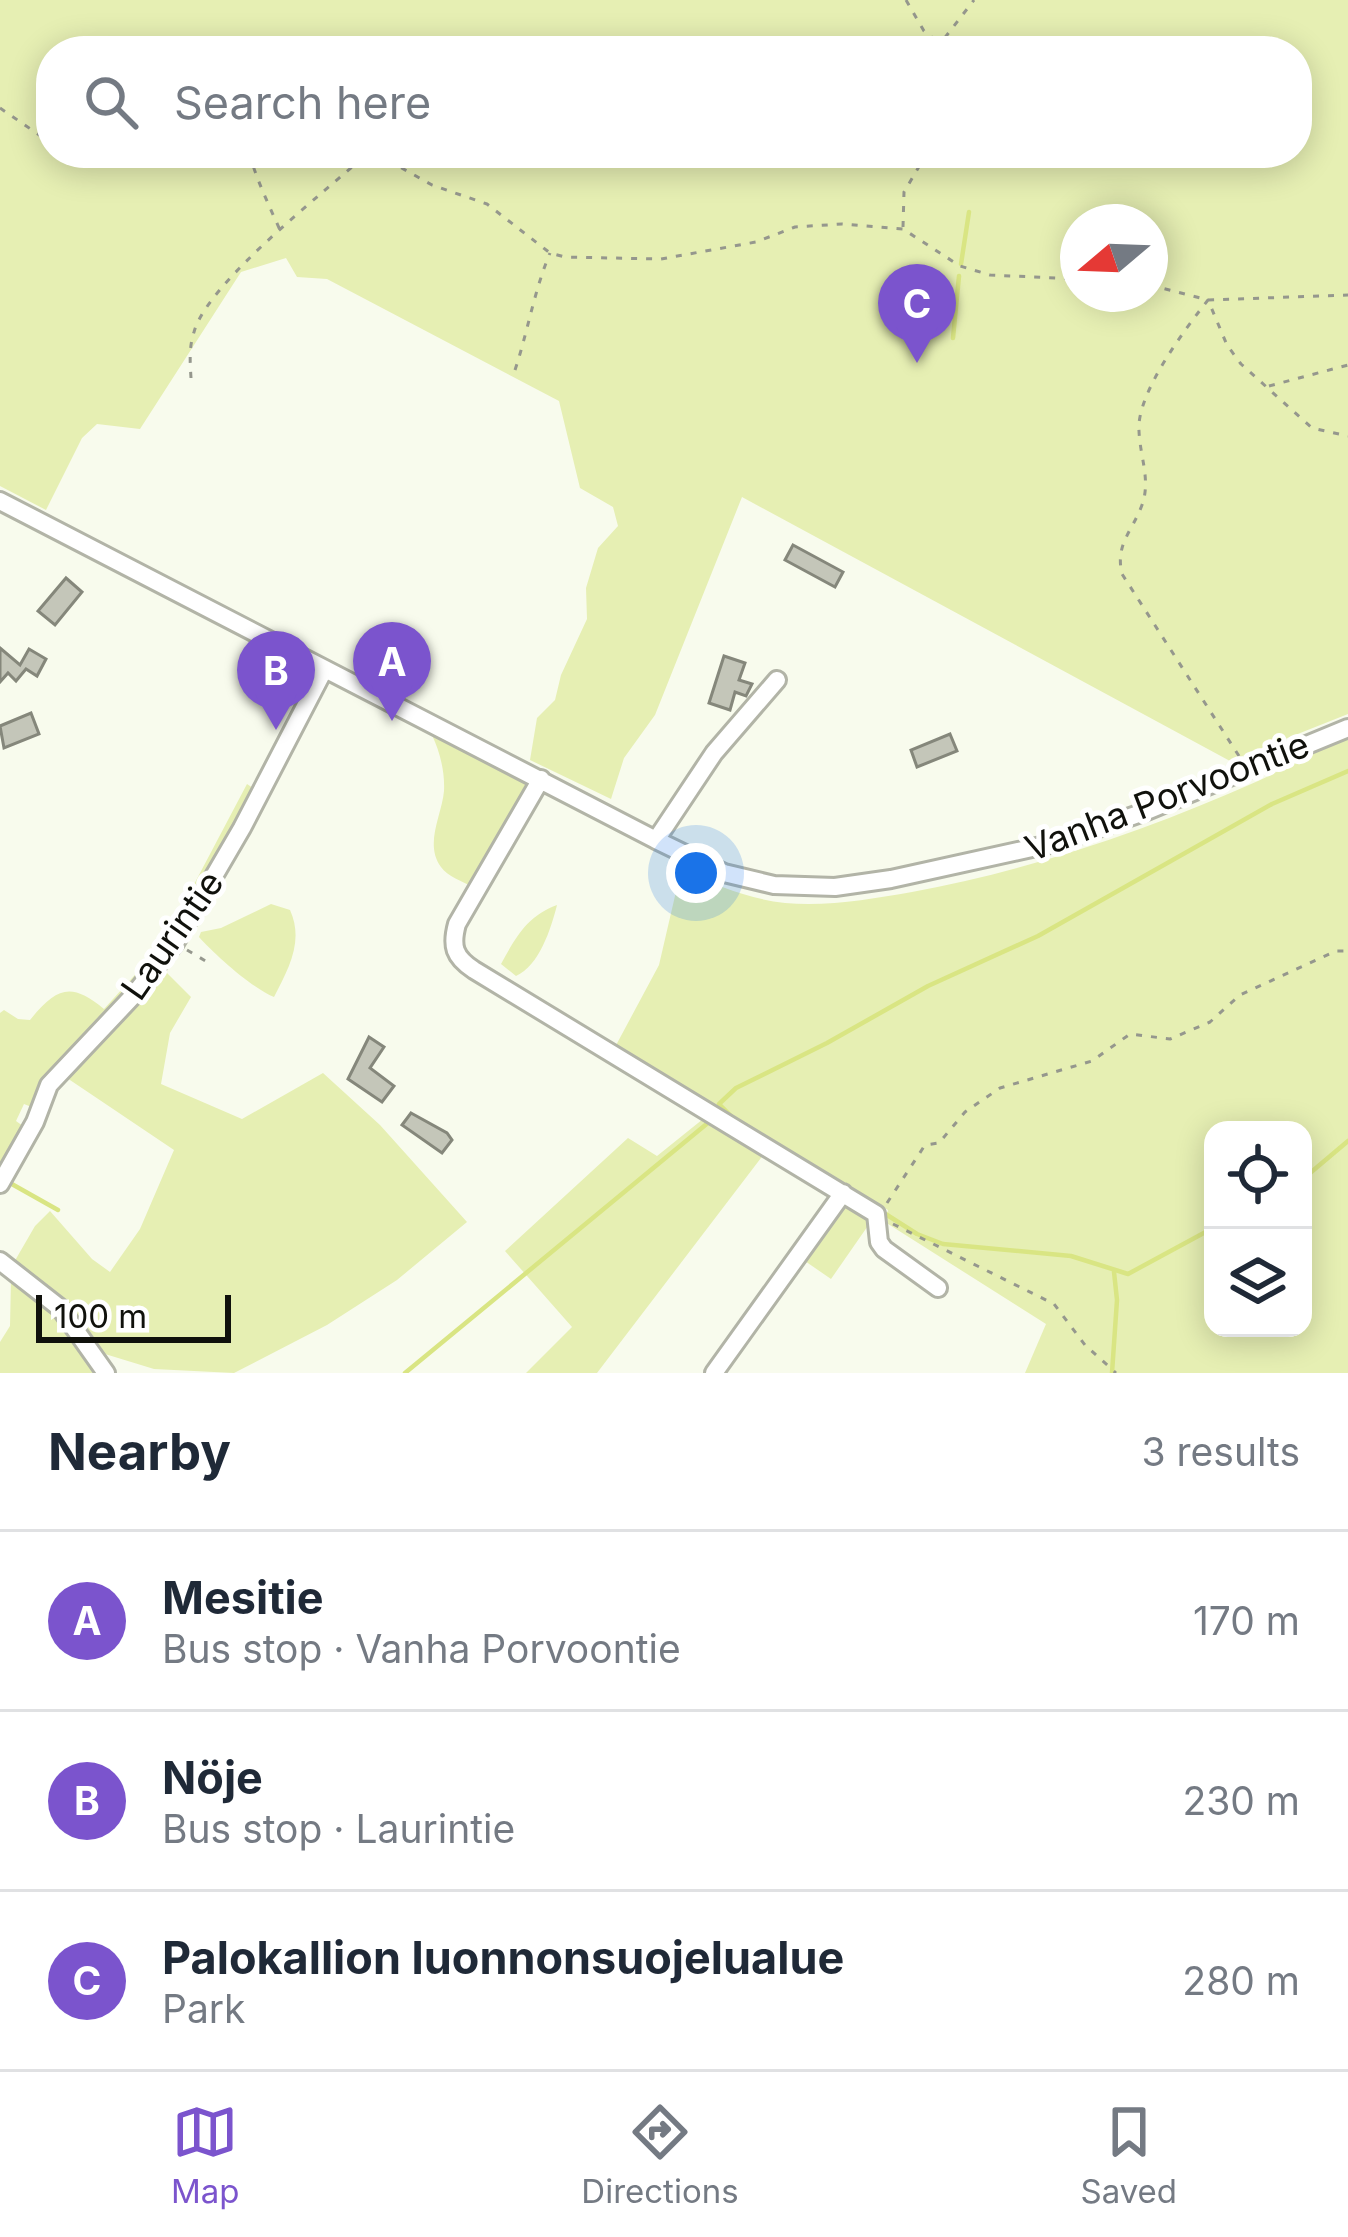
<!DOCTYPE html>
<meta charset="utf-8">
<style>
body{margin:0;font-family:Inter,sans-serif;background:#f2f2f3;color:#1f2937}
.controls{position:absolute;right:36px;bottom:36px;display:grid;overflow:hidden;border-radius:24px;box-shadow:0 6px 30px #0003}
.controls button{width:108px;height:108px;display:grid;place-items:center;padding:0;border:0;border-bottom:3px solid #e0e1e3;background:#fff;color:#1f2937;font:60px sans-serif}
.compass{position:absolute;left:1060px;top:204px;width:108px;height:108px;border-radius:50%;background:#fff;box-shadow:0 6px 30px #0003;rotate:251deg}
.scale{position:absolute;left:36px;bottom:30px;width:195px;box-sizing:border-box;padding-left:12px;border:6px solid #10110c;border-top:0;font-size:33px;line-height:42px;white-space:nowrap;color:#10110c;-webkit-text-stroke:9px #fff;paint-order:stroke}
.you{position:absolute;left:696px;top:873px;width:42px;height:42px;margin:-30px;border:9px solid #fff;border-radius:50%;background:#1a73e8;box-shadow:0 0 0 18px #1a73e833}
.badge{display:grid;place-items:center;width:78px;height:78px;border-radius:50%;background:#7b54cd;color:#fff;font-size:39px;font-weight:700}
.pin{position:absolute;translate:-50% -99px;filter:drop-shadow(0 3px 6px #0008)}
.pin::after{content:'';position:absolute;top:63px;width:42px;height:36px;background:inherit;clip-path:polygon(0 0,100% 0,50% 100%)}
.list{margin:0;padding:0;list-style:none}
h2{display:flex;justify-content:space-between;align-items:center;height:156px;margin:0;padding:0 48px;font-size:51px}
h2 small{font-size:39px;font-weight:400;color:#747a83}
.list li{display:grid;grid-template-columns:78px 1fr auto;gap:36px;align-items:center;box-sizing:border-box;height:180px;padding:0 48px;border-top:3px solid #e0e1e3}
.list b{display:block;font-size:45px;white-space:nowrap}
.list p{margin:0;font-size:39px;white-space:nowrap;color:#747a83}
.list em{font-size:39px;font-style:normal;color:#747a83}
.icon{flex:none;width:66px;height:66px;fill:none;stroke:currentColor;stroke-width:2;stroke-linecap:round;stroke-linejoin:round}
.map{position:relative;flex:none;width:1348px;height:1373px;overflow:hidden}
.search{position:absolute;background:#fff;box-shadow:0 6px 30px #0003;left:36px;right:36px;top:36px;height:132px;display:flex;align-items:center;gap:30px;box-sizing:border-box;padding:0 42px;border-radius:48px;color:#747a83;font-size:45px}
.sheet{height:696px;background:#fff}
nav{display:flex;justify-content:space-around;align-items:center;box-sizing:border-box;height:168px;border-top:3px solid #e0e1e3;background:#fff;font-size:33px;color:#747a83}
nav a{display:grid;justify-items:center;gap:6px}
nav .on{color:#7b54cd}
.map>svg:first-child{display:block}
</style>
<div class="map">
<svg width="1348" height="1373" viewBox="0 0 1348 1373">
<rect width="100%" height="100%" fill="#f8fbed"/>
<path fill="#e6efb3" fill-rule="evenodd" d="M0,0H1348V714L1230,761L742,497L655,715L624,758L611,799L530,760L537,718L555,700L561,675L587,619L586,588L598,548L618,526L613,507L580,488L559,401L327,279L297,277L286,258L241,272L140,429L97,424L82,438L46,510L0,486ZM1297,51V153H51V51ZM1078,222H1150V294H1078Z
M432,735L525,779L531,789L473,887C463,882 447,876 441,867C424,844 442,815 444,791C445,772 440,752 432,735Z
M1348,736V1373H1025L1046,1324L885,1222L888,1210L614,1049L659,965L681,870C716,885 748,899 785,903C827,907 871,899 912,892C1031,870 1148,830 1258,781C1289,767 1316,748 1348,736ZM1213,1130H1303V1328H1213Z
M247,784L253,788L171,938L53,1070L105,1034L165,971L191,997L170,1033L161,1084L242,1119L323,1073L380,1125L467,1222L397,1280L327,1325L234,1373L154,1369L105,1354C80,1314 54,1288 13,1264L35,1226L50,1211L92,1259L110,1272L140,1229L174,1150L67,1078L39,1110L24,1104L16,1121L30,1131L0,1186V1013L4,1010L18,1019L30,1020C57,987 71,982 104,1009L162,945Z
M271,904L290,910C304,941 289,968 274,997C252,988 215,955 199,937L201,932L221,928Z
M557,905C551,929 539,966 516,976L501,964C516,937 527,916 557,905Z
M708,1115L767,1150L597,1373H526L572,1327L505,1251L628,1138L657,1156Z
M843,1200L872,1220L831,1279L802,1259Z
M11,1279L57,1320L93,1373H0V1342L10,1326Z"/>
<g fill="none" stroke-linecap="round" stroke-linejoin="round">
<path stroke="#d9e583" stroke-width="4.5" d="M961,264L969,212
M953,338L959,276
M733,1118L719,1104L736,1088L827,1043L928,986L1038,936L1272,804L1348,771
M1303,1179L1348,1141
M10,1183L58,1210
M884,1213L917,1234L943,1244L1071,1256L1128,1274L1213,1228
M405,1373L709,1122
M1112,1373L1117,1300L1114,1272"/>
</g>
<path fill="#c4c6b9" stroke="#85877b" stroke-width="3" d="M793,545L843,572L835,587L785,560Z
M66,578L82,592L55,625L38,611Z
M0,648L20,665L29,649L46,659L37,676L26,669L16,681L8,673L0,682Z
M724,656L745,663L739,680L752,684L746,696L735,692L730,710L709,703Z
M31,713L39,734L4,748L0,726Z
M950,734L957,751L917,767L911,750Z
M369,1037L384,1047L370,1068L394,1086L382,1102L348,1079Z
M411,1113L447,1133L452,1140L442,1153L402,1125Z"/>
<g fill="none" stroke-linecap="round" stroke-linejoin="round">
<g stroke="#b2b4a7" stroke-width="22">
<path id="minor" d="M0,501L656,840L724,873L774,885L835,887L891,879L1059,842L1144,812L1348,728
M541,779L457,924C451,946 454,957 474,970L876,1214L879,1242L884,1249L938,1288
M656,840L714,753L777,680
M0,1184L35,1122L49,1085L132,997L175,943L242,828L324,670
M0,1261L60,1308L106,1373
M714,1373L843,1193"/>
</g>
<path stroke="#95978d" stroke-width="3" stroke-dasharray="6 9" stroke-linecap="butt" d="M906,0L924,31L940,44
M941,51L940,44L974,0
M0,108L51,143
M250,153C252,170 272,212 280,230
M375,153L432,185L487,204L550,253L565,257L661,259L756,242L795,227L842,224L903,229L960,266L990,275L1078,279
M903,227L904,192L927,153
M1150,285L1208,300L1348,295
M515,370C528,331 534,291 550,253
M191,378C190,362 189,347 194,332C208,282 325,192 368,153
M1269,386L1348,365
M1239,756L1122,574C1115,544 1132,532 1142,505C1151,480 1140,457 1139,431C1136,394 1185,329 1208,300L1227,345L1241,364L1312,428L1348,436
M187,950L209,963
M887,1203L925,1145L939,1143L965,1112L1000,1088L1092,1061L1130,1034L1170,1039L1210,1022L1240,995L1336,951H1348
M893,1224L1054,1304L1085,1345L1116,1373"/>
<use href="#minor" stroke="#fff" stroke-width="16"/>
</g>
<g text-anchor="middle" stroke-width="10" stroke-linejoin="round" paint-order="stroke">
<g font-size="36" fill="#10110c" stroke="#fff">
<text transform="translate(1167 796) rotate(-21)" y="13">Vanha Porvoontie</text>
<text transform="translate(172 935) rotate(-55)" y="13">Laurintie</text>
</g>
</g>
</svg>
<div class="controls">
<button><svg class="icon" aria-label="locate" viewBox="0 0 24 24"><circle cx="12" cy="12" r="6"/><path d="M12 2v4M12 18v4M2 12h4M18 12h4"/></svg></button>
<button><svg class="icon" aria-label="layers" viewBox="0 0 24 24"><path d="M12 4l9 5-9 5-9-5zM3 14l9 5 9-5"/></svg></button>
</div>
<svg class="compass" viewBox="-18 -18 36 36"><path d="M0-13l5 13h-10z" fill="#e53935"/><path d="M0 13l5-13h-10z" fill="#747a83"/></svg>
<div class="scale">100 m</div>
<div class="you"></div>
<div class="pin badge" style="left:392px;top:721px">A</div>
<div class="pin badge" style="left:276px;top:730px">B</div>
<div class="pin badge" style="left:917px;top:363px">C</div>
<div class="search"><svg class="icon" aria-label="search" viewBox="0 0 24 24"><circle cx="10" cy="10" r="6"/><path d="M15 15l6 6"/></svg>Search here</div>
</div>
<section class="sheet">
<h2>Nearby<small>3 results</small></h2>
<ul class="list">
<li><span class="badge">A</span><div><b>Mesitie</b><p>Bus stop · Vanha Porvoontie</p></div><em>170 m</em></li>
<li><span class="badge">B</span><div><b>Nöje</b><p>Bus stop · Laurintie</p></div><em>230 m</em></li>
<li><span class="badge">C</span><div><b>Palokallion luonnonsuojelualue</b><p>Park</p></div><em>280 m</em></li>
</ul>
</section>
<nav>
<a class="on"><svg class="icon" aria-label="map" viewBox="0 0 24 24"><path d="M3 6l6-2 6 2 6-2v14l-6 2-6-2-6 2zM9 4v14M15 6v14"/></svg>Map</a>
<a><svg class="icon" aria-label="directions" viewBox="0 0 24 24"><path d="M12 3l9 9-9 9-9-9zM9 14v-3h6M13 9l2 2-2 2"/></svg>Directions</a>
<a><svg class="icon" aria-label="saved" viewBox="0 0 24 24"><path d="M7 4h10v16l-5-4-5 4z"/></svg>Saved</a>
</nav>
